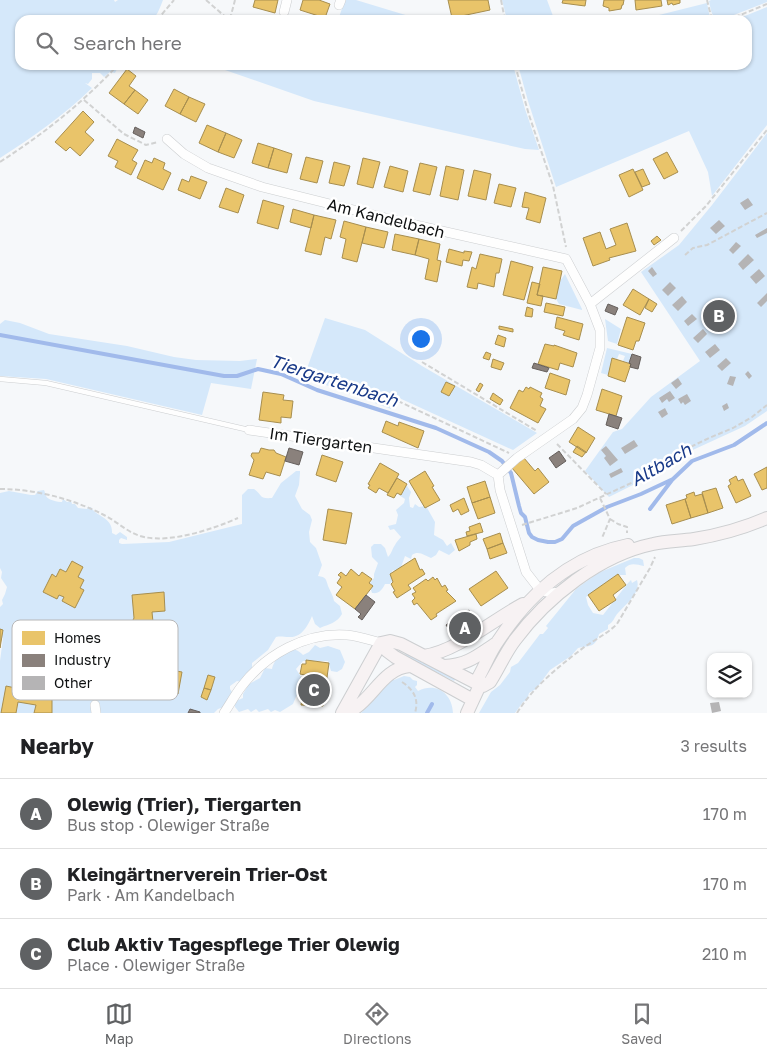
<!DOCTYPE html>
<meta charset="utf-8">
<style>
body{margin:0;font-family:"Golos Text",sans-serif;background:#f6f6f6;color:#202124}
.controls{position:absolute;right:15px;bottom:15px;display:grid;overflow:hidden;border-radius:10px;box-shadow:0 1px 4px #0004}
.controls button{width:45px;height:45px;display:grid;place-items:center;padding:0;border:0;border-bottom:1px solid #e0e0e0;background:#fff;color:#202124;font:25px sans-serif}
.you{position:absolute;left:420px;top:338px;width:18px;height:18px;margin:-12px;border:4px solid #fff;border-radius:50%;background:#1a73e8;box-shadow:0 0 0 8px #1a73e833}
.badge{display:grid;place-items:center;width:32px;height:32px;border-radius:50%;background:#5f6163;color:#fff;font-size:16px;font-weight:700}
.pin{position:absolute;translate:-50% -50%;border:2px solid #fff;box-shadow:0 1px 5px #0006}
.list{margin:0;padding:0;list-style:none}
h2{display:flex;justify-content:space-between;align-items:center;height:65px;margin:0;padding:0 20px;font-size:21px}
h2 small{font-size:16px;font-weight:400;color:#757577}
.list li{display:grid;grid-template-columns:32px 1fr auto;gap:15px;align-items:center;box-sizing:border-box;height:70px;padding:0 20px;border-top:1px solid #e0e0e0}
.list b{display:block;font-size:19px;white-space:nowrap}
.list p{margin:0;font-size:16px;white-space:nowrap;color:#757577}
.list em{font-size:16px;font-style:normal;color:#757577}
.icon{flex:none;width:28px;height:28px;fill:none;stroke:currentColor;stroke-width:2;stroke-linecap:round;stroke-linejoin:round}
.map{position:relative;flex:none;width:767px;height:713px;overflow:hidden}
.search{position:absolute;background:#fff;box-shadow:0 1px 4px #0004;left:15px;right:15px;top:15px;height:55px;display:flex;align-items:center;gap:12px;box-sizing:border-box;padding:0 18px;border-radius:15px;color:#757577;font-size:19px}
.sheet{height:275px;background:#fff}
nav{display:flex;justify-content:space-around;align-items:center;box-sizing:border-box;height:70px;border-top:1px solid #e0e0e0;background:#fff;font-size:14px;color:#757577}
nav a{display:grid;justify-items:center;gap:2px}
nav .on{color:#5f6163}
.map>svg:first-child{display:block}
</style>
<div class="map">
<svg width="767" height="713" viewBox="0 0 767 713">
<rect width="100%" height="100%" fill="#f6f8fa"/>
<path fill="#d5e8fa" d="M0,0H114L115,2L118,0H163C160,7 158,15 152,20H20V65H119L115,73L110,72L104,77L100,73H92V79L88,84L85,83L92,88C64,115 33,137 0,158Z
M345,0H356L422,20H338Z
M502,0H547L553,16L639,20L707,3L710,18V20H507Z
M711,0H767V2L721,20C711,19 711,9 709,1Z
M767,7V125L712,196L708,172L689,131L556,187L528,101L518,65H747V20H735Z
M225,65H513L525,109L539,150L525,149L314,101L225,70Z
M767,133V411L745,426L684,454L653,475L609,497L585,471L613,432L622,429L651,397L700,361L641,272L679,245L712,205Z
M565,274L582,309V310L559,304L556,299L560,281Z
M325,318L365,330L422,366L537,433L513,450L397,397L391,409L304,377Z
M605,319L621,329L617,344L608,341Z
M5,320L20,323L49,334L127,346L174,357L196,360L240,361L257,359L251,389L211,383L202,415L46,379L0,376V324Z
M607,348L632,354L629,363L623,361L625,356L619,354L617,359L612,358L608,375L601,373Z
M296,471H300V473L299,485L295,496L302,509L310,515L312,520L309,532L310,542L316,548L322,565L318,576C326,577 326,579 328,586C330,591 333,595 334,601L340,606L342,614C337,623 329,624 320,628L315,624L312,616C308,625 302,638 289,637C284,637 281,636 276,637L268,650L252,663V669L242,682L237,681L230,686V689L232,692L224,707L218,709L214,713H0V661L3,638L0,636V607L3,604L2,600L5,594L7,587L1,578L2,572L0,568V493L9,491L31,495H35L38,491L44,490C45,492 45,494 46,496C48,500 58,502 62,502L63,499L67,502L71,501L72,504H75L78,508L87,509L88,507H91C96,517 113,517 112,533L116,535L120,532L127,537V540L121,538L119,540V543L122,544L169,542L242,524V495L248,489H254C263,495 258,499 272,498L281,483Z
M404,486H407L411,492L409,498L410,507L413,508L415,504L419,507L426,506L435,522L434,535L443,540L447,546L451,543L455,550L449,555L439,550L436,555L431,558C425,556 419,550 412,555L411,559L405,556L399,573L393,570L391,573L392,581L390,584H385C382,590 379,594 372,593L371,590L372,585L370,583L374,578V574L378,563L372,557L371,547L374,544H381L385,548L388,557C392,553 392,549 395,545C396,542 399,540 401,537L394,529L390,530L388,526L396,524L398,515L396,510L404,503L405,499L399,495V492Z
M634,558H639L643,560L644,566C637,565 631,562 625,568L626,575H616L586,597L588,605L593,613L603,615L628,583L631,580L632,583L637,580C641,593 627,603 618,613C614,617 614,622 608,625V629L599,634C595,648 591,645 578,648L571,656L550,670L536,689L529,693L527,700L523,702L515,713H479L491,692L500,685L510,672L511,667L518,663L540,634H543L548,628L546,626L576,589L598,573Z
M315,645L320,648L328,646L340,650L345,662L342,669L337,672L331,671L328,661H303L296,669L303,680L293,704L280,712L275,710L271,712L268,709L259,712L256,709L251,712L248,709L239,712L235,707L234,703L236,701L243,698V694L249,684L260,678L265,668L272,669C274,660 285,646 296,650C299,651 301,653 303,655L309,652Z
M406,653L456,678L454,681L405,656Z
M404,676L410,677L413,680L417,681V685L415,687L418,691C436,682 452,693 453,713H361L375,698L376,691L392,677L394,680Z"/>
<path fill="#e9c46a" stroke="#a78e4f" d="M255,0H278L275,13L253,7Z
M303,0H319L330,4L325,18L300,10Z
M448,0H488L490,10L452,18Z
M563,0H586L585,6L562,3Z
M604,0H624L623,5H622L621,9L609,11V8L603,6Z
M635,0H661L662,6L636,10Z
M667,0H680V3L673,5L672,3L668,5Z
M127,69L136,76L129,86L135,90L124,104L109,93Z
M174,89L189,97L180,114L165,106Z
M135,90L148,100L138,114L124,104Z
M189,97L205,104L196,122L180,114Z
M83,111L94,122L85,132L94,140L80,156L70,147L66,151L55,142Z
M207,125L226,133L218,152L199,143Z
M226,133L242,140L234,158L218,152Z
M117,139L138,150L132,160L137,163L131,175L115,167L118,161L108,156Z
M258,143L274,148L268,168L252,163Z
M274,148L292,154L287,173L268,168Z
M667,152L678,172L664,179L653,159Z
M306,157L323,161L317,183L300,179Z
M154,158L165,163L163,169L171,173L163,190L137,178L145,160L152,163Z
M363,158L380,162L373,188L357,184Z
M334,162L350,166L344,186L329,183Z
M420,163L437,167L430,195L413,191Z
M390,166L408,171L403,192L384,187Z
M446,166L464,170L458,200L440,196Z
M633,169L643,190L629,197L619,175Z
M643,169L650,184L642,187L635,172Z
M474,170L491,174L486,200L468,196Z
M191,176L207,182L200,199L178,190L182,179L189,182Z
M499,184L516,188L511,207L494,203Z
M226,188L244,195L238,213L219,207Z
M525,192L546,198L540,223L526,219L529,208L522,207Z
M263,200L284,206L278,229L257,223Z
M293,209L314,215L311,228L290,222Z
M314,215L336,220L331,239L325,237L321,255L305,251Z
M344,221L366,227L357,262L342,258L346,239L340,237Z
M627,223L636,251L609,258L610,260L593,266L583,238L600,232L606,249L616,245L610,229Z
M366,227L388,232L384,248L362,243Z
M395,234L419,239L415,255L392,250Z
M657,236L661,240L654,245L651,241Z
M419,239L440,244L437,260L441,261L437,282L425,279L429,259L415,255Z
M449,249L464,253V251L472,252L469,261L463,260L462,266L446,262Z
M480,254L502,259L499,273H496L494,287L478,283L477,289L467,287L472,267L476,269Z
M511,261L533,267L524,300L503,295Z
M543,267L562,271L556,299L537,295Z
M532,282L540,284L537,295L543,296L541,306L527,303Z
M633,289L649,299L640,315L623,305Z
M649,299L657,304L652,312L645,308Z
M546,303L565,307L563,316L544,312Z
M527,307L533,309L532,317L525,316Z
M557,317L583,324L579,340L563,335L565,331L555,328Z
M627,317L645,323L639,341H636L633,350L618,345Z
M499,326L513,329V332L499,329Z
M498,335L506,338L504,347L495,344Z
M423,340L426,341L424,351L418,349L420,343H422Z
M545,344L554,346V345L577,353L573,367L560,363L558,370L538,364Z
M486,352L491,354L489,360L483,358Z
M612,358L631,364L625,382L608,376Z
M493,359L504,363L501,370L491,367Z
M550,373L570,380L566,395L545,388Z
M446,382L455,386L449,396L441,392Z
M480,383L483,385L479,392L476,390Z
M526,387L529,389L530,387L542,393L540,397L543,399L540,406L546,409L538,423L510,408L519,390L523,392Z
M602,389L622,396L616,416L596,410Z
M263,392L284,395L283,400L293,401L291,418L281,417V423L259,420Z
M493,393L503,400L500,405L490,399Z
M386,421L398,426L399,422L424,431L418,448L382,432Z
M578,427L595,438L586,453L569,442Z
M577,446L586,452L582,457L573,452Z
M261,448L269,450H274L276,453L286,457L280,476L266,472L263,479L249,475L254,460L251,456L252,453H259Z
M322,455L343,462L336,482L316,475Z
M524,458L535,471L538,468L549,482L534,494L512,468Z
M380,463L399,474L388,493L379,488L376,493L368,488L370,485L368,484Z
M767,467V488L762,490L754,474Z
M425,471L434,486L432,487L440,500L425,508L409,481Z
M736,476L738,481L743,479L751,496L736,503L728,486L731,484L729,480Z
M397,478L407,484L401,495L397,493L394,498L387,495Z
M485,481L490,497L472,503L467,487Z
M716,488L723,508L708,513L702,492Z
M694,492L695,496L702,494L708,513L691,518L685,499L687,498L686,495Z
M490,497L495,513L478,519L472,503Z
M464,498L469,511L461,515L458,509L453,512L450,505Z
M685,499L691,518L672,524L666,505Z
M328,509L352,513L346,544L323,540Z
M480,523L483,532L467,536L466,532L470,531L469,527Z
M500,533L503,543L487,549L483,539Z
M476,534L477,539L470,542V545L459,551L455,540Z
M503,543L507,553L490,559L487,549Z
M415,558L420,570L422,569L425,574L408,585L411,589L397,598L393,592L395,591L391,584L393,582L390,574Z
M72,561L83,567L78,577L84,580L80,588L84,590L75,608L62,601L64,597L59,595L57,599L43,592L52,574L56,577L60,569L66,572Z
M351,569L359,576L362,572L372,579L369,583L373,586L355,609L336,595L342,587L337,583L341,577L338,575L341,572L346,576Z
M496,571L508,588L481,606L469,589Z
M618,574L626,585L613,595L616,600L599,611L588,595Z
M433,577L435,580L437,578L442,587L445,585L448,590L446,591L456,601L436,614L437,616L431,620L417,603L414,605L412,601L415,598L412,594L416,592L413,588L426,579L428,581Z
M164,592L165,611L152,612L153,622L144,640L127,632L134,618L132,595Z
M0,629L3,630L0,648Z
M306,660L329,663L323,706L301,705L305,675L300,674L302,664H306Z
M159,668L182,672L178,694L155,690Z
M208,675L215,677L211,690L204,688Z
M6,686L35,692L34,695L52,698V713H34L36,705L18,702L16,713H1Z
M204,688L211,690L207,700L201,697Z"/>
<path fill="#8a817c" stroke="#655f5c" d="M135,127L145,132L143,138L133,133Z
M608,304L618,308L615,315L605,311Z
M632,354L641,357L638,369L630,367L631,364L629,363Z
M534,363L549,368L547,372L532,368Z
M609,414L622,418L618,429L606,425Z
M289,448L303,452L299,465L285,461Z
M559,451L566,461L556,468L549,458Z
M366,595L375,602L362,620L358,617L361,614L355,609Z
M469,610L475,619L453,635L446,625Z
M190,709L200,712V713H188Z"/>
<g fill="none" stroke-linecap="round" stroke-linejoin="round">
<path stroke="#a1baeb" stroke-width="4" d="M0,335L224,376H237L258,369L281,374L317,390L436,428L489,452L502,461L511,473L519,506L521,513L525,517L529,533L532,537L538,540L548,542H555L562,539L573,526L607,507L641,494L673,479L692,461L734,445L767,423
M650,509L672,480
M427,713L432,704"/>
</g>
<path fill="#b5b4b5" d="M748,198L753,205L745,210L740,203Z
M719,220L725,226L716,234L710,228Z
M767,228V233L757,238L755,235Z
M736,242L741,246L733,254L729,250Z
M748,254L754,260L743,270L738,264Z
M652,267L657,274L653,277L648,271Z
M759,269L765,276L756,284L750,277Z
M670,282L676,288L668,296L662,290Z
M767,293V301L761,307L757,303Z
M682,296L687,302L678,311L672,305Z
M692,314L697,319L688,326L684,321Z
M703,329L707,334L698,343L693,338Z
M715,344L720,350L710,358L705,352Z
M726,358L731,363L722,371L717,366Z
M748,371L752,376L749,379L745,374Z
M730,376L736,377L733,386L727,384Z
M678,378L682,384L676,389L671,383Z
M670,391L675,398L669,402L667,399L662,403L659,398Z
M687,394L691,401L685,405L683,402L681,404L678,399Z
M727,403L729,408L724,411L722,406Z
M665,408L668,414L662,418L658,412Z
M634,440L638,446L625,454L621,448Z
M606,446L618,460L610,466L604,458L606,456L601,450Z
M621,468L623,472L611,478L609,474Z
M719,702L721,711L712,713L710,703Z"/>
<g fill="none" stroke-linecap="round" stroke-linejoin="round">
<g stroke="#ccced0" stroke-width="5.5">
<path id="lane" d="M0,379L46,383L249,430"/>
</g>
<g stroke="#ccced0" stroke-width="10">
<path id="street" d="M339,5L341,0
M284,12L287,0
M167,139L184,154L208,168L262,187L402,222L566,259L590,304L600,330V348L587,395L582,408L573,419L517,458L498,475
M590,304L674,238
M249,430L471,462L481,465L498,475
M498,475L500,490L526,572L540,590L550,593L561,592
M95,705L96,713
M224,713C230,704 235,695 241,687C266,654 306,632 347,635C359,636 370,640 381,643"/>
</g>
<g stroke="#ccced0" stroke-width="14">
<path id="secondary" d="M381,643L390,641L401,644L480,685
M381,643L387,651L395,657L473,700
M424,656C457,651 493,620 523,604
M444,666C467,665 477,656 495,644
M480,685L483,686L490,682C499,668 505,653 515,640C547,597 600,555 653,544C666,541 680,541 694,539C719,535 744,528 767,518
M342,713L381,643
M343,713C347,712 351,711 354,709C374,696 384,668 410,666
M467,713L480,685L478,678C485,666 490,652 498,641C529,594 572,556 628,545"/>
</g>
<path stroke="#d1d2d2" stroke-width="2" stroke-dasharray="5 2.5" stroke-linecap="butt" d="M206,0L229,20
M501,0L505,20
M707,0L712,20
M230,19L235,0
M157,20L174,0
M337,20L339,14
M728,20L767,4
M515,65L529,115L553,186L566,247
M84,100L124,134L146,145L158,142
M0,162C46,132 80,105 118,65
M681,231L706,206L767,130
M685,255L693,248L707,245L767,213
M422,362L537,431
M398,401L509,453
M557,444L606,494
M0,489C35,489 73,499 104,515C118,522 129,534 144,537C172,543 213,529 238,518
M600,498L610,519L602,538
M610,519L618,524L627,527V533
M522,525L577,508L653,473L680,452L709,438L733,428L752,417L767,405
M402,682C414,690 419,699 415,713
M517,713C533,687 558,667 583,648C594,640 607,634 617,624L650,568L655,557"/>
<use href="#lane" stroke="#fefefe" stroke-width="4.5"/>
<use href="#street" stroke="#fefefe" stroke-width="9"/>
<use href="#secondary" stroke="#f7f2f3" stroke-width="12"/>
</g>
<g text-anchor="middle" stroke-width="5" stroke-linejoin="round" paint-order="stroke">
<g font-size="16" fill="#0e1011" stroke="#fff">
<text transform="translate(386 218) rotate(14)" y="6">Am Kandelbach</text>
<text transform="translate(321 440) rotate(8)" y="6">Im Tiergarten</text>
</g>
<g font-size="18" font-style="italic" fill="#183988" stroke="#fff">
<text transform="translate(334 381) rotate(18)" y="6">Tiergartenbach</text>
<text transform="translate(661 465) rotate(-30)" y="6">Altbach</text>
</g>
</g>
<rect x="12" y="620" width="166" height="80" rx="8" fill="#fff" stroke="#b7b7b8" stroke-width="1"/>
<rect x="22" y="631" width="23" height="14" fill="#e9c46a"/>
<rect x="22" y="654" width="23" height="13" fill="#8a817c"/>
<rect x="22" y="676" width="23" height="14" fill="#b5b4b5"/>
<g font-size="14" fill="#0e1011">
<text x="54" y="643">Homes</text>
<text x="54" y="665">Industry</text>
<text x="54" y="688">Other</text>
</g>
</svg>
<div class="controls">
<button><svg class="icon" aria-label="layers" viewBox="0 0 24 24"><path d="M12 4l9 5-9 5-9-5zM3 14l9 5 9-5"/></svg></button>
</div>
<div class="you"></div>
<div class="pin badge" style="left:465px;top:628px">A</div>
<div class="pin badge" style="left:719px;top:316px">B</div>
<div class="pin badge" style="left:314px;top:690px">C</div>
<div class="search"><svg class="icon" aria-label="search" viewBox="0 0 24 24"><circle cx="10" cy="10" r="6"/><path d="M15 15l6 6"/></svg>Search here</div>
</div>
<section class="sheet">
<h2>Nearby<small>3 results</small></h2>
<ul class="list">
<li><span class="badge">A</span><div><b>Olewig (Trier), Tiergarten</b><p>Bus stop · Olewiger Straße</p></div><em>170 m</em></li>
<li><span class="badge">B</span><div><b>Kleingärtnerverein Trier-Ost</b><p>Park · Am Kandelbach</p></div><em>170 m</em></li>
<li><span class="badge">C</span><div><b>Club Aktiv Tagespflege Trier Olewig</b><p>Place · Olewiger Straße</p></div><em>210 m</em></li>
</ul>
</section>
<nav>
<a class="on"><svg class="icon" aria-label="map" viewBox="0 0 24 24"><path d="M3 6l6-2 6 2 6-2v14l-6 2-6-2-6 2zM9 4v14M15 6v14"/></svg>Map</a>
<a><svg class="icon" aria-label="directions" viewBox="0 0 24 24"><path d="M12 3l9 9-9 9-9-9zM9 14v-3h6M13 9l2 2-2 2"/></svg>Directions</a>
<a><svg class="icon" aria-label="saved" viewBox="0 0 24 24"><path d="M7 4h10v16l-5-4-5 4z"/></svg>Saved</a>
</nav>
